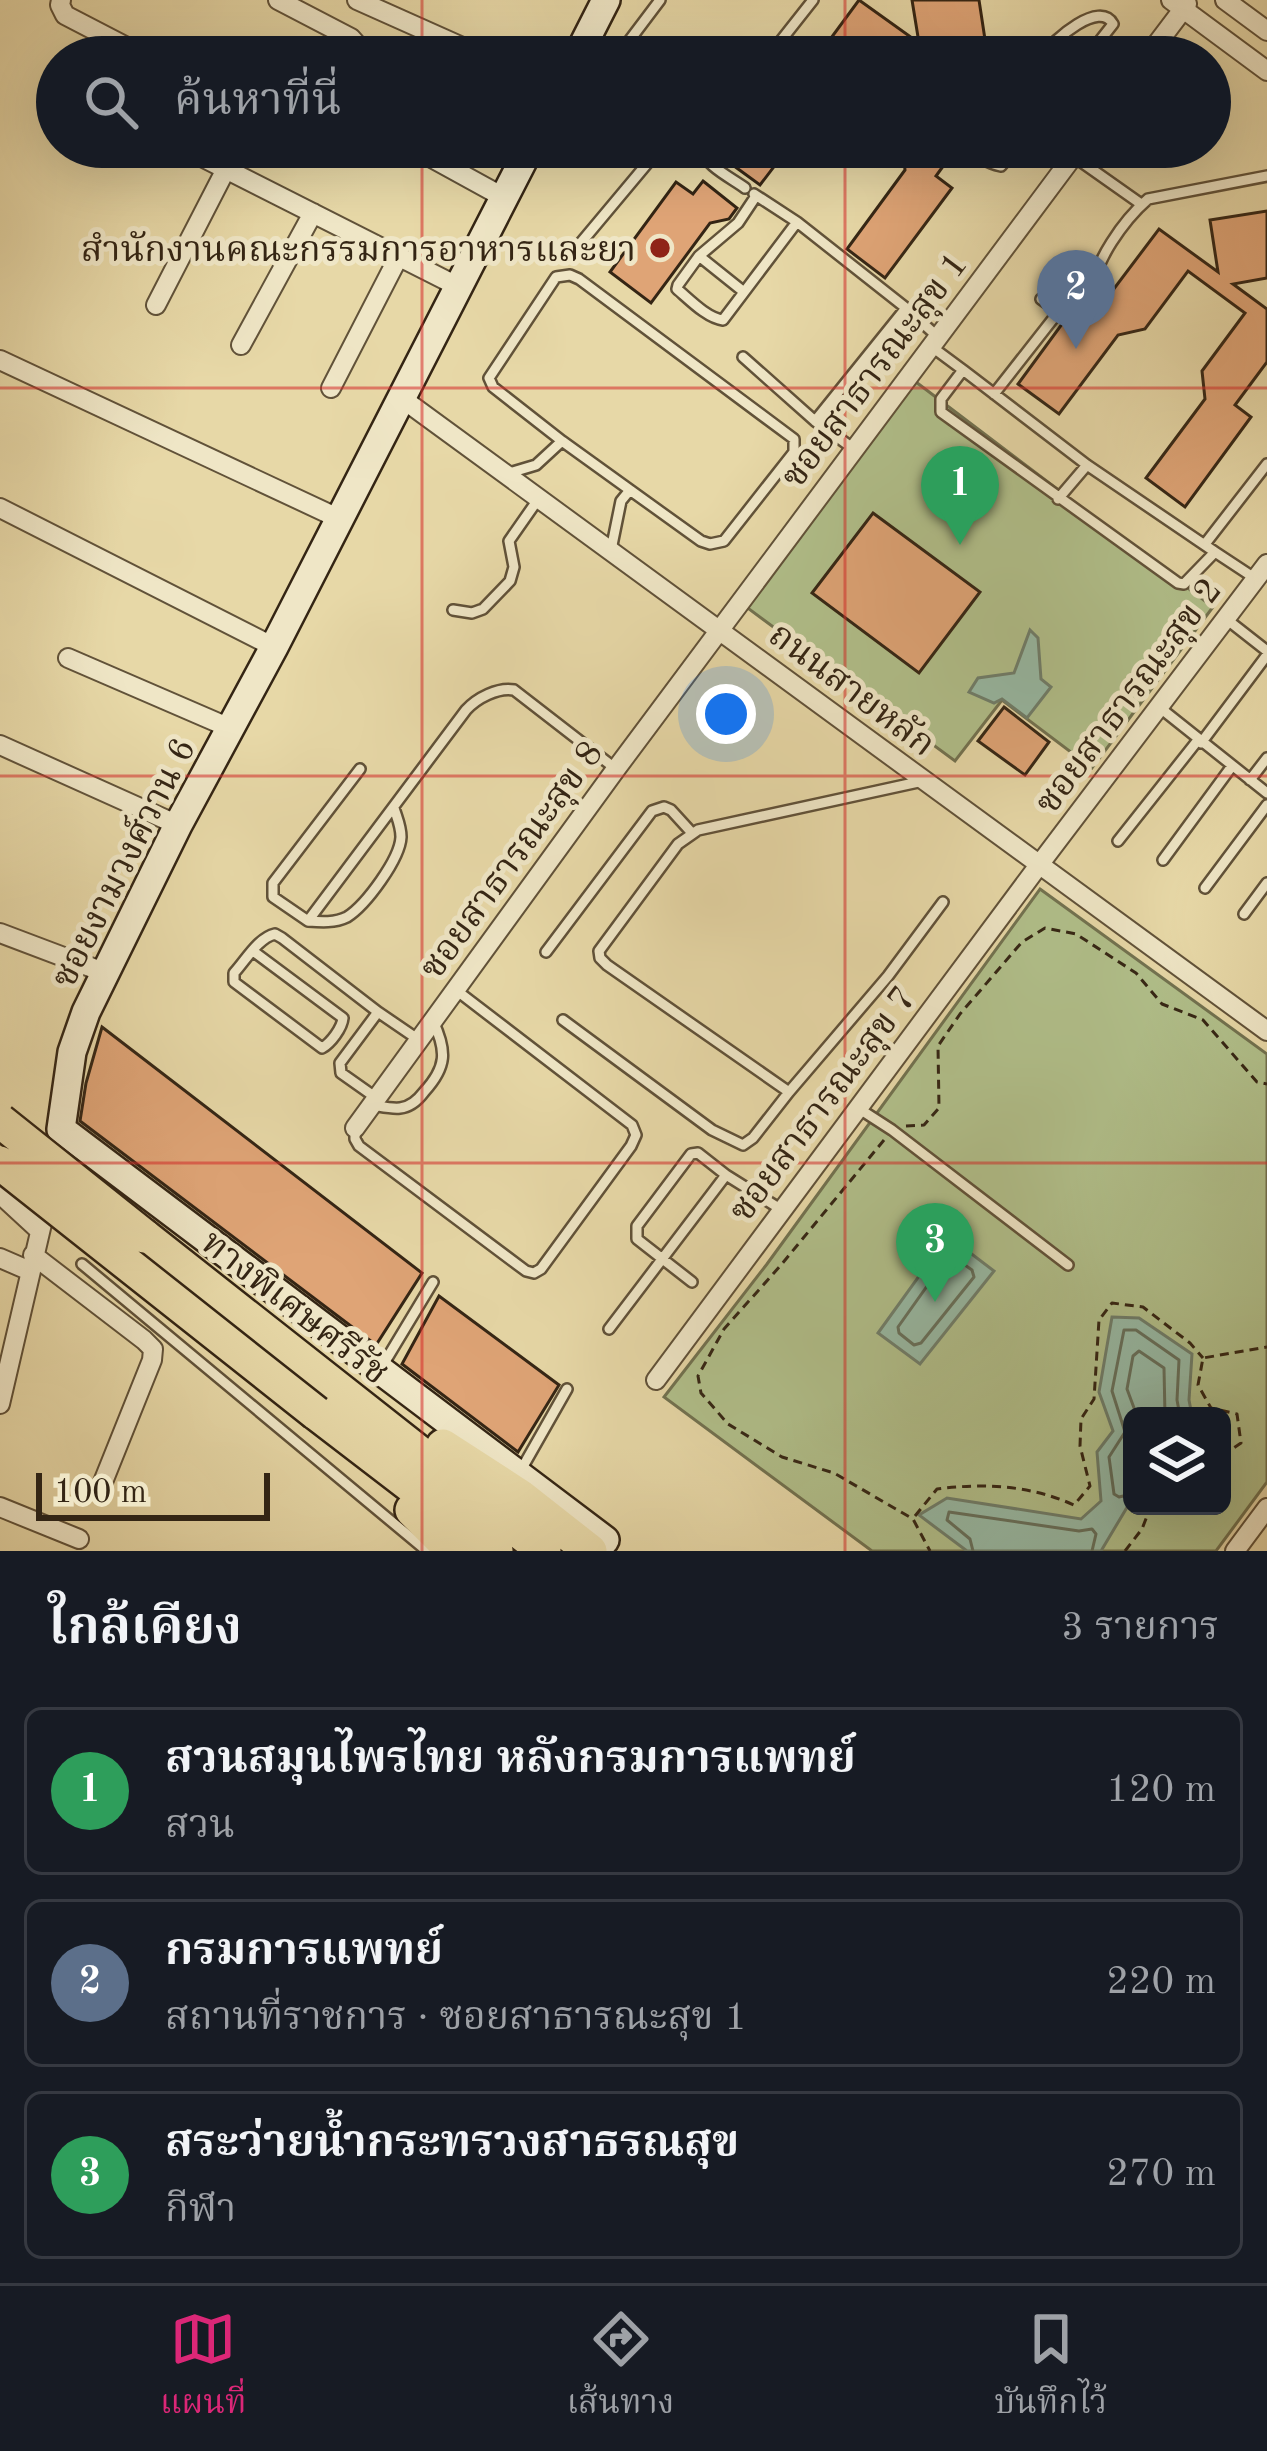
<!DOCTYPE html>
<html lang="th">
<meta charset="utf-8">
<style>
body{margin:0;font-family:"Old Standard TT","Noto Serif Thai",serif;background:#242831;color:#f1f3f6}
.controls{position:absolute;right:36px;bottom:36px;display:grid;overflow:hidden;border-radius:18px;box-shadow:0 12px 48px #0002}
.controls button{width:108px;height:108px;display:grid;place-items:center;padding:0;border:0;border-bottom:3px solid #363941;background:#171b24;color:#f1f3f6;font:60px sans-serif}
.scale{position:absolute;left:36px;bottom:30px;width:234px;box-sizing:border-box;padding-left:12px;border:6px solid #342514;border-top:0;font-size:33px;line-height:42px;white-space:nowrap;color:#342514;-webkit-text-stroke:9px #efe6c6;paint-order:stroke}
.you{position:absolute;left:726px;top:714px;width:42px;height:42px;margin:-30px;border:9px solid #fff;border-radius:50%;background:#1a73e8;box-shadow:0 0 0 18px #1a73e833}
.badge{display:grid;place-items:center;width:78px;height:78px;border-radius:50%;background:#db2777;color:#fff;font-size:39px;font-weight:700}
.pin{position:absolute;translate:-50% -99px;filter:drop-shadow(0 3px 6px #0008)}
.pin::after{content:'';position:absolute;top:63px;width:42px;height:36px;background:inherit;clip-path:polygon(0 0,100% 0,50% 100%)}
.list{margin:0;padding:0;list-style:none}
h2{display:flex;justify-content:space-between;align-items:center;height:156px;margin:0;padding:0 48px;font-size:51px}
h2 small{font-size:39px;font-weight:400;color:#9ea1a6}
.list li{display:grid;grid-template-columns:78px 1fr auto;gap:36px;align-items:center;box-sizing:border-box;height:168px;margin:0 24px 24px;padding:0 24px;border:3px solid #363941;border-radius:18px}
.list b{display:block;font-size:45px;white-space:nowrap}
.list p{margin:0;font-size:39px;white-space:nowrap;color:#9ea1a6}
.list em{font-size:39px;font-style:normal;color:#9ea1a6}
.icon{flex:none;width:66px;height:66px;fill:none;stroke:currentColor;stroke-width:2;stroke-linecap:round;stroke-linejoin:round}
.map{position:relative;flex:none;width:1267px;height:1551px;overflow:hidden}
.search{position:absolute;background:#171b24;box-shadow:0 12px 48px #0002;left:36px;right:36px;top:36px;height:132px;display:flex;align-items:center;gap:30px;box-sizing:border-box;padding:0 42px;border-radius:66px;color:#9ea1a6;font-size:45px}
.sheet{height:732px;background:#171b24}
nav{display:flex;justify-content:space-around;align-items:center;box-sizing:border-box;height:168px;border-top:3px solid #363941;background:#171b24;font-size:33px;color:#9ea1a6}
nav a{display:grid;justify-items:center;gap:6px}
nav .on{color:#db2777}
.map>svg:first-child{display:block}
</style>
<div class="map">
<svg width="1267" height="1551" viewBox="0 0 1267 1551">
<rect width="100%" height="100%" fill="#e7d8a7"/>
<filter id="stains"><feTurbulence type="fractalNoise" baseFrequency=".00167" numOctaves="4"/><feColorMatrix values="0 0 0 0 .2 0 0 0 0 .09 0 0 0 0 .02 0 0 0 .5 -.17"/></filter>
<radialGradient id="worn" r=".72"><stop offset=".6" stop-color="#630" stop-opacity="0"/><stop offset="1" stop-color="#630" stop-opacity=".3"/></radialGradient>
<path fill="#b1c08b" stroke="#727250" stroke-width="3" fill-rule="evenodd" d="M912,379L1213,607L1092,768L1002,700L955,761L745,606Z
M1040,889L1267,1054V1482L1216,1551H872L664,1397L767,1264ZM1132,1416H1222V1506H1132Z"/>
<path fill="#97baa5" stroke="#6f7e6b" stroke-width="3" d="M1030,630L1038,638L1041,679L1051,687L1027,718L1002,699L994,703L969,692L978,678L1014,673Z
M948,1236L994,1271L920,1364L878,1333Z
M1112,1317L1139,1318L1192,1354L1189,1400L1192,1416H1132V1499L1101,1551H967L919,1515L947,1498L1081,1519L1101,1501L1097,1452L1113,1431L1099,1392Z"/>
<g fill="none" stroke-linecap="round" stroke-linejoin="round">
<path stroke="#66705c" stroke-width="3" d="M952,1256L972,1270L974,1277L921,1343L914,1345L899,1333L898,1327L947,1258Z
M1137,1416L1127,1389L1133,1356L1139,1351L1164,1368L1165,1416
M1132,1494L1119,1497L1114,1494L1109,1457L1125,1432L1112,1391L1124,1330H1136L1179,1360L1177,1400L1180,1416
M973,1551L970,1539L947,1520L949,1512L1079,1531L1092,1529L1096,1534L1092,1551"/>
</g>
<path fill="#dfa476" stroke="#342514" stroke-width="3" d="M859,0L919,43L912,0H979L986,46L934,55L937,57H909L889,42L878,57H817Z
M724,147H789L760,185L719,155Z
M903,147H957L936,176L952,188L885,278L847,249L905,170Z
M703,181L737,208L729,219L710,223L651,303L610,272L676,182L693,194Z
M1267,211V278L1233,284L1267,309V362L1235,405L1251,417L1185,507L1146,478L1205,399L1202,371L1245,313L1188,271L1145,329L1118,335L1059,414L1018,384L1084,294L1089,302L1101,306L1159,229L1218,272L1210,220Z
M873,513L980,592L919,673L812,593Z
M1004,707L1049,742L1025,775L978,741Z
M102,1027L422,1273L376,1345L80,1121L86,1083Z
M439,1296L559,1385L518,1452L402,1364Z"/>
<g fill="none" stroke-linecap="round" stroke-linejoin="round">
<g stroke="#615239" stroke-width="14">
<path id="lane" d="M617,57L660,0
M768,57L813,0
M1041,57C1055,38 1100,0 1113,24L1087,57
M700,147C705,166 730,177 745,188
M974,147C980,159 988,163 1001,166L1017,147
M1073,156L1141,204
M754,194L797,222L906,308L938,337
M756,196L738,223L699,256L678,285L677,289C690,300 707,318 723,320L797,222
M574,251L661,147
M699,256L744,292
M1093,294C1092,263 1125,219 1148,199L1267,176
M932,347L963,370
M743,357L815,421L906,308
M963,370L1087,465L1215,552L1184,584L1178,583L941,412V399Z
M994,394L1056,315L1055,309L1041,299
M815,421L854,449
M562,441L630,490
M506,474L536,465L562,441L493,387L489,378L556,277L570,275L579,279L794,439V452L724,541L710,544L701,541L630,490L621,501L611,550
M1058,499L1087,465
M1205,544L1267,464
M1215,552L1256,579
M453,610L472,613L483,609L510,581L514,567L509,541L539,498
M1225,618L1267,651
M1159,707L1267,793
M1201,743L1267,655
M360,769L273,883V897L308,921L466,710C477,698 498,687 514,690L616,769
M1250,780L1267,758
M923,781L698,830L678,844L599,951L600,958L607,965L789,1092L888,976L943,902
M1118,841L1198,740
M1163,860L1232,766
M1205,888L1267,805
M1244,914L1267,883
M308,921C321,922 335,923 347,917C366,905 400,859 401,837C401,826 397,818 394,808
M253,951L343,1018C342,1028 331,1043 322,1048L234,982V973C246,960 258,938 275,934L282,938L378,1012L340,1063L341,1073L375,1097
M546,952L652,811L664,807L671,810L692,833
M378,1012L419,1040
M563,1020L712,1130L743,1145L753,1138L789,1092
M371,1105C379,1106 391,1109 400,1108C410,1107 418,1100 424,1092C447,1067 447,1051 433,1021
M858,1108L892,1130L1068,1265
M355,1128V1139L359,1146L526,1271L534,1273L541,1269L631,1146L636,1135L632,1125L456,990
M82,1264L427,1551
M692,1282L637,1239V1226L691,1154L698,1153L726,1175L782,1210
M609,1329L726,1175
M383,1365L433,1282
M521,1470L567,1389"/>
</g>
<g stroke="#615239" stroke-width="22">
<path id="street" d="M61,0L60,5L65,15L146,57
M278,0L351,38L359,47L357,57
M357,0L460,46L478,57
M1171,0L1267,71
M1225,0L1267,31
M1147,57L1187,4
M182,147L457,286
M412,147L503,197
M156,305L226,169
M241,345L313,213
M0,360L340,519
M331,388L399,256
M400,397L1267,1031
M0,508L274,647
M68,658L230,728
M0,745L178,825
M0,933L106,973
M355,1128L616,769L1080,147
M0,1194L40,1231
M33,1255L144,1340L153,1349L152,1360L103,1482
M0,1258L30,1271
M656,1380L1039,865L1267,564
M0,1404L48,1198
M0,1507L79,1539
M1235,1551L1267,1508"/>
</g>
<g stroke="#342514" stroke-width="32">
<path id="secondary" d="M577,57L606,0
M530,147L274,647L178,825L86,1012L72,1052L61,1129L605,1540L596,1551"/>
</g>
<g stroke="#342514" stroke-width="38">
<path id="highway" d="M144,1236L544,1551
M316,1413L496,1551
M443,1446L520,1496L590,1551
M412,1510L453,1551"/>
</g>
<path stroke="#342514" stroke-width="3" stroke-dasharray="9 6" stroke-linecap="butt" d="M906,1126L924,1125L939,1108L938,1046L960,1014L1022,942L1045,928L1076,934L1136,973L1162,1004L1203,1020L1257,1082L1267,1084
M884,1140L781,1265L724,1329L698,1376L701,1393L728,1424L782,1457L834,1473L913,1519L930,1551
M1222,1456L1241,1443L1237,1414L1211,1408L1198,1385L1203,1358L1267,1347
M915,1516L937,1489C985,1483 1029,1485 1074,1505L1090,1486L1080,1446L1081,1419L1094,1399L1099,1320L1112,1303L1143,1307L1190,1343L1203,1358
M1125,1551L1142,1529L1151,1506"/>
<use href="#lane" stroke="#efe6c6" stroke-width="9"/>
<use href="#street" stroke="#efe6c6" stroke-width="18"/>
<use href="#secondary" stroke="#efe6c6" stroke-width="27"/>
<use href="#highway" stroke="#e7d8a7" stroke-width="33"/>
<g stroke="#342514" stroke-width="38" stroke-linecap="butt">
<path id="highway-bridge" d="M0,1121L144,1236
M0,1163L316,1413"/>
</g>
<use href="#highway-bridge" stroke="#e7d8a7" stroke-width="33"/>
</g>
<path fill="none" stroke="#d62828" stroke-width="3" stroke-opacity="0.55" d="M422,0V57M845,0V57M422,147V1551M845,147V1551M0,388H1267M0,776H1267M0,1163H1267"/>
<circle fill="#8f2418" stroke="#efe6c6" stroke-width="4.5" cx="660" cy="248" r="12"/>
<g text-anchor="middle" stroke-width="10" stroke-linejoin="round" paint-order="stroke">
<g font-size="36" fill="#342514" stroke="#efe6c6" text-anchor="end">
<text x="636" y="261">สำนักงานคณะกรรมการอาหารและยา</text>
</g>
<g font-size="36" fill="#342514" stroke="#efe6c6">
<text transform="translate(873 369) rotate(-53)" y="13">ซอยสาธารณะสุข 1</text>
<text transform="translate(853 688) rotate(37)" y="13">ถนนสายหลัก</text>
<text transform="translate(1127 695) rotate(-53)" y="13">ซอยสาธารณะสุข 2</text>
<text transform="translate(510 859) rotate(-54)" y="13">ซอยสาธารณะสุข 8</text>
<text transform="translate(122 862) rotate(-63)" y="13">ซอยงามวงศ์วาน 6</text>
<text transform="translate(821 1103) rotate(-53)" y="13">ซอยสาธารณะสุข 7</text>
<text transform="translate(296 1306) rotate(38)" y="13">ทางพิเศษศรีรัช</text>
</g>
</g>
<rect width="100%" height="100%" filter="url(#stains)"/>
<rect width="100%" height="100%" fill="url(#worn)"/>
</svg>
<div class="controls">
<button><svg class="icon" aria-label="layers" viewBox="0 0 24 24"><path d="M12 4l9 5-9 5-9-5zM3 14l9 5 9-5"/></svg></button>
</div>
<div class="scale">100 m</div>
<div class="you"></div>
<div class="pin badge" style="left:960px;top:545px;background:#2e9e5b">1</div>
<div class="pin badge" style="left:1076px;top:349px;background:#5c6f8a">2</div>
<div class="pin badge" style="left:935px;top:1302px;background:#2e9e5b">3</div>
<div class="search"><svg class="icon" aria-label="search" viewBox="0 0 24 24"><circle cx="10" cy="10" r="6"/><path d="M15 15l6 6"/></svg>ค้นหาที่นี่</div>
</div>
<section class="sheet">
<h2>ใกล้เคียง<small>3 รายการ</small></h2>
<ul class="list">
<li><span class="badge" style="background:#2e9e5b">1</span><div><b>สวนสมุนไพรไทย หลังกรมการแพทย์</b><p>สวน</p></div><em>120 m</em></li>
<li><span class="badge" style="background:#5c6f8a">2</span><div><b>กรมการแพทย์</b><p>สถานที่ราชการ · ซอยสาธารณะสุข 1</p></div><em>220 m</em></li>
<li><span class="badge" style="background:#2e9e5b">3</span><div><b>สระว่ายน้ำกระทรวงสาธรณสุข</b><p>กีฬา</p></div><em>270 m</em></li>
</ul>
</section>
<nav>
<a class="on"><svg class="icon" aria-label="map" viewBox="0 0 24 24"><path d="M3 6l6-2 6 2 6-2v14l-6 2-6-2-6 2zM9 4v14M15 6v14"/></svg>แผนที่</a>
<a><svg class="icon" aria-label="directions" viewBox="0 0 24 24"><path d="M12 3l9 9-9 9-9-9zM9 14v-3h6M13 9l2 2-2 2"/></svg>เส้นทาง</a>
<a><svg class="icon" aria-label="saved" viewBox="0 0 24 24"><path d="M7 4h10v16l-5-4-5 4z"/></svg>บันทึกไว้</a>
</nav>
